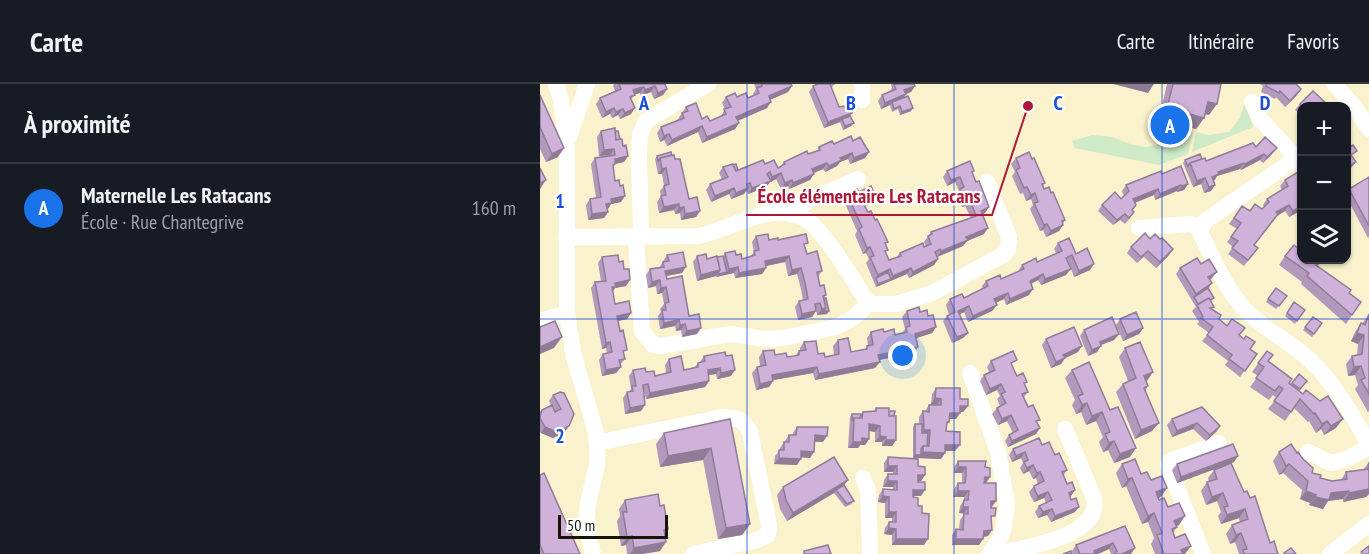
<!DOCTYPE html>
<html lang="fr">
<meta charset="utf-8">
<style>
body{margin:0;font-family:"PT Sans Narrow",sans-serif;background:#242831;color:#f1f3f6}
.controls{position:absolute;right:18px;top:18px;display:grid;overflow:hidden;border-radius:12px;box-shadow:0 2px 4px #0004}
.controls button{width:54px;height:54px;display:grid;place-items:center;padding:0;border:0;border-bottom:2px solid #363941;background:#171b24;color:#f1f3f6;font:30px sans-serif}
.scale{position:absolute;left:18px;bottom:15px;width:110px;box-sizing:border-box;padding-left:6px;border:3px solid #171507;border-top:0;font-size:16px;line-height:21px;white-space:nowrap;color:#171507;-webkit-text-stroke:4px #fff;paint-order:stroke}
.you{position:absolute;left:363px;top:272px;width:21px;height:21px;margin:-15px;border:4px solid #fff;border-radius:50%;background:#1a73e8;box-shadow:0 0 0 9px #1a73e833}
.badge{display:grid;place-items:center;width:39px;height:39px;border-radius:50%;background:#1a73e8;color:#fff;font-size:20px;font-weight:700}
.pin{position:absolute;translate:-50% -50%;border:3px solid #fff;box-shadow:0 2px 6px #0006}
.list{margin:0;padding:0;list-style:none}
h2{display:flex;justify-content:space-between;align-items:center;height:78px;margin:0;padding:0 24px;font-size:26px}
h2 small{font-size:20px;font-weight:400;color:#9ea1a6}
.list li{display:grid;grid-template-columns:39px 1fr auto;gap:18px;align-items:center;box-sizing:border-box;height:90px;padding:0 24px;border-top:2px solid #363941}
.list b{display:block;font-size:22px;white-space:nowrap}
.list p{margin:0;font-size:20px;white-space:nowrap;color:#9ea1a6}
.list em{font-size:20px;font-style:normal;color:#9ea1a6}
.icon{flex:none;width:33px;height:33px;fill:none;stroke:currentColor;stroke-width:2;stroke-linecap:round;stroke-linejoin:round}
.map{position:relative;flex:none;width:829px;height:470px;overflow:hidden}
header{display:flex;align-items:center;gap:36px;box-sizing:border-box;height:84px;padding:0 30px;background:#171b24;border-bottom:2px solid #363941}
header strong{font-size:28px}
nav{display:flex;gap:33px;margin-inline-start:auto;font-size:21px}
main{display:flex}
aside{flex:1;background:#171b24}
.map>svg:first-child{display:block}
</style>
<header>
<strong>Carte</strong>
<nav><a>Carte</a><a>Itinéraire</a><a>Favoris</a></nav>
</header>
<main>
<aside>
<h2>À proximité<small></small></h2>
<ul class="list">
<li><span class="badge">A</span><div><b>Maternelle Les Ratacans</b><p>École · Rue Chantegrive</p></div><em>160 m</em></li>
</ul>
</aside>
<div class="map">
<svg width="829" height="470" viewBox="0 0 829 470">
<rect width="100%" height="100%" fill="#f9f2cd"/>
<path fill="#ceeac6" d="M705,18L713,43L652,68L656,48L668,51L689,48L700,34Z
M653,47L648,70L619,81L535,64L532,57L552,51L572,53L590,60L606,63L635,57L641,52Z"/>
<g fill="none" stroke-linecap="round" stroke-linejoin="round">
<path stroke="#fff" stroke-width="16" d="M16,0L21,16L27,60V229L33,269L55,345L57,359V381L48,419L46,441L53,470
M794,0L813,21L829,45
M322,16V0
M712,18L720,35L751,68L753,73L751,78L665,137L660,148C672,172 683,199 700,220C720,244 749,256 771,277C795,300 812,331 829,360
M29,53L47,0
M253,129L269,116L318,95
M599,144L650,140L661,143
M26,153L158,152C184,147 210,131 233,129C247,128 262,131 272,140C293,160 312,195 329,220
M96,153L102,247L113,261L122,262L190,250L226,255L243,254L296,243L313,234L329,220H356L390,210L463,171L468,166L469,153L447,98
M101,153L99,73L100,51L106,37L168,0
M0,237L27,229
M430,289L458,368L467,421L463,447L458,458L449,470
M57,359L182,333C196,334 203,334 210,348L229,441L228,451L217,456L153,470
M768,368L791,379L807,375L829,363
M323,394L328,406L330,470
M452,467L459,470C485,463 562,453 554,414L525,345
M663,470L628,381L630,377L679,359
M790,470L829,440"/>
</g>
<path fill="#b298bb" d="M74,0H125L127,5L123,11L114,15L111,8L101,12L100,9L95,10L91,16V30L80,35L78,31L72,34L70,30L62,34L56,20L60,14L75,7L73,2Z
M214,0H251L252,2L248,8L230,16L227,24L198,37L199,39L195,45L162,59L158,48L127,62L124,56L120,58L117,49L121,43L138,36V35L146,23L162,35L170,37L181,32L185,25L182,19L186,13L208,14L214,11L213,10L216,5Z
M276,0H295L291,4L299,23L306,27L310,32L311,42L303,46L300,38L284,44L269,8L273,2Z
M351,0H374L375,2L371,8L366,10L364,13L371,27L360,31L358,25L352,28L350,21L341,25L338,17L342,11L350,7L352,4Z
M627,0H681L669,31L665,30L664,34L656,45L619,35Z
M720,0H756L761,5L757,11L745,23L736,13L735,15L721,8L723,2Z
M0,11L18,73L6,78L0,65Z
M760,20L762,22V32L755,26Z
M762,35V45L757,41Z
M61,47H75L88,72L84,78L75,80L73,83L74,92L81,118L71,120L67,125L68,128L64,134L48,136L46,121L50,115L56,114L51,80L55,74L70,71L59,72L57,53Z
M313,57L329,68L325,74L310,80L308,75L300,78L297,82L285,88L283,85L274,89L270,96L249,105L248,102L241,105L236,95L230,98L226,103L208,110L206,106L204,110L191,115L189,110L171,118L166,106L170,100L182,95L179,89L183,83L198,86L225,80L238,84L241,82L244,78L277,67L279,63Z
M716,63L737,64L732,70L723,79L720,76L701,86L700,85L677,92L674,96L671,107L664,109L661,100L653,103L643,79L645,76L662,75L666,77Z
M131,68L149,115L160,127L156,133L141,136L140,129L135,130L134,126L119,129L117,118L121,112L120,107L124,102L122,90H118L115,75L117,72Z
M476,74L505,99L503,102L504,105L525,136L519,147L506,153L503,146L500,147L490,125L493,121L491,115L486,117L483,109L480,110L472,92L475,88L471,80Z
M407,87L432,90L445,129L443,130L444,150L427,157L423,162L397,173L398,175L394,181L369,194L367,190L336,203L326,179L329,175L326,169L323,170L315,151L317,147L303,115L307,110L319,108L332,119L324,122L346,161V169L349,176L357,173L360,169L386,162L384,158L391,148L431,134L425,122L422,123L416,111L419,107L415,98L407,102L403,93Z
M622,90L648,100L644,106L637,108V107L615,116L614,111L595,119L596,121L592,126L590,134L585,140L580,136L573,141L558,127L562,121L581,115L584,112L582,107L586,101Z
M762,93V126L749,133L745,127L737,132L714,161L718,164L704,182L688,170L693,163L687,158L697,145L689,140L702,122L710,127L722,125L724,123L723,121L727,115L742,106L740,102L745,96Z
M829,93V153L828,154L807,114V109L809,105Z
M216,152L229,156H238L265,163L267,170L282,187L278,193L280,202L286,211L284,214L289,227L287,230L277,231L276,225L272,233L258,236L255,223L259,217L263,216L261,205L257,190L248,192L245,178L226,182V184L222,190L195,194L194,189L176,193V192L157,197L153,178L157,172L167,175L183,172L185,169L196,171L202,175L210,173L214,168L212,158Z
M610,155L629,171L616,184L604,173L597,179L587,169L591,163Z
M518,159L536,170L550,186L534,193L528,177L526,191L501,201L498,196L491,200L489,211L466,221L464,215L456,219L457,221L452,227L428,238L424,228L420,230L428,249L423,254L412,259L403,237L407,232L409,231L406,221L410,215L424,214L443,205L442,202L446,197L461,195L478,188V187L482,181L497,178L516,169L514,165Z
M127,171L142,189L126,192L127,195L149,232L157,250L142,253L141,246L136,247L135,242L120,245L118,232L121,228L120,225L124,220L122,209L117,210L116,202L108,204L106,191L110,185L119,184Z
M745,172L776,181L809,209L821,218L806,240L761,200L762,198L739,181Z
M62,173L79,178L86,202L75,204L73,207L75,220L91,229L87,235L78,237L85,275L80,281L81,283L76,289L62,292L59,276L63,270L67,269L66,264L62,265L51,204L55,198L61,197L58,179Z
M661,180L672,194L670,196L669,205L674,214L671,217L672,225L679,235L700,251L711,265L717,270L700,293L685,281L688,277L662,257L669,249L657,240L659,238L652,227L656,223L636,190L640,184Z
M736,204L747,212L736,225L726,218Z
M754,218L765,226L755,240L745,232Z
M367,227L380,228L388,232L396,243L392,249L376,254L378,263L374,269L339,276L335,284L275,296L273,289L233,296V297L229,303L216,306L212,289L217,283L220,282L219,273L223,267L247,273L255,272L259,267H260V264L264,258L278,270L285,273L294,271L293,262L298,256L311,268L325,265L328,262L327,254L331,248H344L355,251L362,249L365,245L362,233Z
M829,230V327L828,328L815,305L818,301L815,291L808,292L806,280L812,272L817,271L818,260L811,257L815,248L821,239L822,240Z
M773,233L782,239L772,253L763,246Z
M580,235L603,244L599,250L583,257L576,241Z
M544,246L579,250L574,256L561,261L557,268L548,272L540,252Z
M506,255L538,268L525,274L521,280L511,284L502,261Z
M585,264L607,297H606L608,302L605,307L612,347L595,355L576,308L583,300L588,297L579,273Z
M727,267L733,271L728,278L751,301L759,290L767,297L759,307L796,344L784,351L781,345L776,349L769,337L768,338L754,324L745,337L728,325L737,314L733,311L729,316L710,303L718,292L712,288Z
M164,272L191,292L177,295L176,290L168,291L169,297L165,303L106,315L104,306L101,327L85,330L83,314L87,308H89L91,305L89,292L93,286L106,288L115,292L126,289L125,281L129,275L144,286L154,284L158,279L160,278Z
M451,277L473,283L477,292L485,301L488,308L484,313L497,339L496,350L468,363L465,357L469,351L473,349L467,337L458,341L452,330L457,324L460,322L457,315L460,312L457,306L446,311L440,297L444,291L449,288L447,283Z
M549,278L590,373L574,379L568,366L563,368L559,358L563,353L556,337L546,341L541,328L536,330L532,321L535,316L525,294L532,286Z
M396,304L420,315L428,322L423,328H420L416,335H410L406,342V347L415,367H405V369L401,375L373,374V343L375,340H379V333L383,327H385L389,321L391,320L392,310Z
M20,308L25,348L13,354L1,349L0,348V328L2,326L11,321L9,317L13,311Z
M336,324L349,327L356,356L352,362H342V358H335V348L329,347V355L325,361H320L318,364H308L310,333L312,330H321L323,328L334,327Z
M190,335L210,440L202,451L178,455L163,376L120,383L116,360L124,349Z
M632,335L680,342L676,348L666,357L653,345L632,353L627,341Z
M257,343L283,358H275L270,374L261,373L257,381L234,380L235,372L240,366V364L249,351H253V349Z
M502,361L515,371L527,386L523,392L531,412L530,413L535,428L511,438L507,431L498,434L495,428L499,422L506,419L504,414L494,418L491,413L489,408L494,402L498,400L496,394L493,395L489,387L483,390L480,384L483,379L481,374L472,378L469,371L473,365Z
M739,368L757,369L772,389L780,394L792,397L801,396L806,388L823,386L829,378V410L826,413L803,418V415L788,417L783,425L769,421L770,419L760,415L762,406L743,389L739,391L733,377Z
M348,373L378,382L385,391L381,397H378L381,412H373L382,429L384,461H352V451L344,450L345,444L349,438H352V434H345V419L338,418L339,411L343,405L353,406V403H343L344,396L348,390H353V388H344V379Z
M418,377L445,383L450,393L446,399L452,423H451L452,446L448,452L444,453L443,455L439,461H412V451L416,445H419L420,436L424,430L419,429L420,422L424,416V413H413L414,405L418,399H422V389H414V383Z
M694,378L637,399L632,386L637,380Z
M582,380L601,390L611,396L621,413L618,414L619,416L628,423L639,441L636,442L637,443L633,449L645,470H615L611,460L614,454L608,438L602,440L586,402L582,404L576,389Z
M674,386L704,408L730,459L738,470H699L695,458L690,460L686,450L692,441L700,438L699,434L681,440L678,432L681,428L677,417L666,421L661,407L667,398H669L668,394Z
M0,391L40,470H0Z
M304,401L312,420L305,423L294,409L247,437L240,425L237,411L243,403Z
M85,416L125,450L120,467L102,470H87L86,461L81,462L77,437L80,432L79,425Z
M585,442L591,470H571L569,465L558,470H533L532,467L536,461Z"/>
<path fill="#917c98" d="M573,0H614L608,9Z
M115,2L111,8L101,12L105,6Z
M252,2L248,8L225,18L229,12Z
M375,2L371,8L360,12L364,6Z
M104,3L100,9L89,12L93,6Z
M127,5L123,11L114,15L118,9Z
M761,5L757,11L745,23L750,17Z
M366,10L362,16L352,18L350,21L341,25L345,19Z
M231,18L227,24L192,39L196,33Z
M668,18L677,20L669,31L660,29Z
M74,24L70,30L62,34L66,28Z
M95,24L91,30L80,35L85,29Z
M373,24L371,27L360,31L362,28Z
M627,24L664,34L656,45L619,35Z
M83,25L78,31L72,34L76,28Z
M312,29L308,35H302L300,38L284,44L288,38Z
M199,39L195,45L162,59L167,53Z
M314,39L311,42L303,46L305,42Z
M162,42L158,48L127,62L132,56Z
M129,50L124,56L120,58L124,52Z
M24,64L18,73L6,78L12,70Z
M737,64L732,70L723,79L727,73Z
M74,65L70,71L59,72L64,66Z
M329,68L325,74L310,80L314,74Z
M312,69L308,75L300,78L297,82L285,88L289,82L300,74Z
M724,70L720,76L701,86L705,80Z
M88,72L84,78L70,81L75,75Z
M816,78L811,84L807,87V83Z
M287,79L283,85L268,91L272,85Z
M704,79L700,85L677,92L675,96L668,99L672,93L678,88Z
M126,84L122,90H118L122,85Z
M241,89L236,95L230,98L226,103L208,110L212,104L229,98L232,93Z
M274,90L270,96L249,105L253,99Z
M420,93L415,98L407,102L411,96Z
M665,94L661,100L653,103L657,97Z
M6,96L0,105V99Z
M252,96L248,102L241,105L245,99Z
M648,100L644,106L637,108L642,102Z
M641,101L637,107L615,116L620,110Z
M675,101L671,107L664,109L669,103Z
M194,104L189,110L171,118L175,112Z
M208,104L204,110L191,115L196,109Z
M618,105L614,111L589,121L593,115Z
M495,109L491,115L486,117L491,111Z
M85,112L81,118L71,120L68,125L62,126L71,115Z
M336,113L332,119L319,125L323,119Z
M430,116L425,122L422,123L426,117Z
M139,120L134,126L119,129L124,123Z
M749,121L745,127L737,132L736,128Z
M762,122V126L749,133L753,127Z
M144,123L140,129L135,130L139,124Z
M449,123L445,129L437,133L441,127Z
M160,127L156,133L141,136L145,130Z
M68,128L64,134L48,136L52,130Z
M585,130L580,136L573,141L577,136Z
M507,140L503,146L500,147L504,141Z
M523,141L519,147L506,153L511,147Z
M448,144L444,150L427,157L423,162L397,173L401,167L426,153Z
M330,163L326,169L323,170L327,164Z
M633,165L629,171L616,184L620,178Z
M249,172L245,178L221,183L225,177Z
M398,175L394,181L369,194L373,188Z
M554,180L550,186L534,193L539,187Z
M146,183L142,189L121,193L125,187Z
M198,183L194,189L176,193L179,190L187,188L189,185Z
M226,184L222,190L195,194L199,189Z
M261,184L257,190L248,192L252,186Z
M371,184L367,190L336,203L338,200L351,195L353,192Z
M350,185L346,191L336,194L338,191Z
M531,185L526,191L501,201L505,195Z
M180,186L176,192L157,197L161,191Z
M677,188L672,194L664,199L668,193Z
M503,190L498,196L485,203L490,197Z
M90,196L86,202L75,204L72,209H68L75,199Z
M120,196L116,202L108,204L112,198Z
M672,199L668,205L654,213L656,210Z
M126,203L122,209L117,210L121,204Z
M493,205L489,211L466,221L470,215Z
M468,209L464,215L450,221L454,215Z
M457,221L452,227L428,238L433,232Z
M429,222L424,228L414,233L418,227Z
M286,224L289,227L287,230L277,231L282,225Z
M276,227L272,233L258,236L262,230Z
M91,229L87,235L73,238L77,232Z
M139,236L135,242L120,245L124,239Z
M145,240L141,246L136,247L140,241Z
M396,243L392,249L371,256L375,250Z
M161,244L157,250L142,253L147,247Z
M603,244L599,250L583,257L587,251Z
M428,249L423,254L412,259L417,253Z
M817,249L824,251L818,260L811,257Z
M579,250L574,256L555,263L560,258Z
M22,253L14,264L0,270V263Z
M70,258L66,264L62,265L66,259Z
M542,262L538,268L519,277L523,271Z
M561,262L557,268L548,272L552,266Z
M378,263L374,269L334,277L338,271Z
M525,274L521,280L511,284L516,278Z
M340,278L335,284L275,296L279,290Z
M821,282L815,291L808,292L814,283Z
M81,283L76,289L62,292L66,286Z
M277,283L273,289L228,297L232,291Z
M180,284L176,290L163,292L168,286Z
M195,286L191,292L177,295L181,289Z
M613,288L607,297L598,301L604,292Z
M169,297L165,303L106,315L110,309Z
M233,297L229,303L216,306L220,300Z
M461,300L457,306L446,311L450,305Z
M395,314L401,315L397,321L391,320Z
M547,319L541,328L536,330L542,321Z
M105,321L101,327L85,330L90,324Z
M420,322H428L423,328H416Z
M562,328L556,337L546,341L552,332Z
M410,329H420L416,335H406Z
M471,331L467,337L458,341L462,335Z
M803,335L796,344L784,351L791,342Z
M787,337L781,345L776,349L782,340Z
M619,339L612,347L595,355L601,346Z
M657,339L653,345L632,353L637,347Z
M329,340L340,342L335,348L325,346Z
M29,342L25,348L13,354L1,349L5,343Z
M680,342L676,348L666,357L670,351Z
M500,344L496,350L468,363L472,357Z
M384,346H390L386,352H380Z
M275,351L287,352L283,358L270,357Z
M340,352L346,353L342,358H335Z
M322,354L329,355L325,361H320L318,364H308L313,358Z
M346,356H356L352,362H342Z
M574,357L568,366L563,368L569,359Z
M405,361H420L415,367H401Z
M171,364L163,376L120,383L128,372Z
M596,364L590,373L574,379L580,370Z
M261,367L274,368L270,374L257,373Z
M383,368L405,369L401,375L379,374Z
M485,368L481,374L472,378L476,372Z
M375,371H381L379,374H373Z
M698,372L694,378L637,399L641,393Z
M239,374L261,375L257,381L234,380Z
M749,380L743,389L739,391L746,382Z
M493,381L489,387L483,390L487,384Z
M348,382H357L353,388H344Z
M418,383H426L422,389H414Z
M500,388L496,394L493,395L497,389Z
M378,391H385L381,397H374Z
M445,393H450L446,399H440Z
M592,394L586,402L582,404L588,395Z
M308,396L302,404L296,406L294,409L247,437L253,429Z
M348,397H357L353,403H343Z
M627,404L621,413L610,417L616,408Z
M829,405V410L826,413L803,418L809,409Z
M373,406H385L381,412H369Z
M535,406L531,412L524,415L529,409Z
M418,407H429L424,413H413Z
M766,407L776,411L770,419L760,415Z
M809,407L803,415L788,417L783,425L769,421L775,413L791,409Z
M508,408L504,414L494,418L498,412Z
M683,409L677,417L666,421L672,413Z
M343,412L349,413L345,419L338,418Z
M451,417H456L452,423H447Z
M423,423H428L424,429H419Z
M539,423L535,428L511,438L515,432Z
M512,425L507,431L498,434L503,428Z
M705,425L699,434L681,440L687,431Z
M349,428H356L352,434H345Z
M614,429L608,438L602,440L608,432Z
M645,432L639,441L628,446L634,437Z
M210,440L202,451L178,455L186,444Z
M349,444L356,445L352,451L344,450Z
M452,446L448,452L440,453L444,447Z
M701,449L695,458L690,460L696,451Z
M92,452L86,461L81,462L87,453Z
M356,455H388L384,461H352Z
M416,455H443L439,461H412Z
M126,458L120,467L102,470H90L94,464Z
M573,459L569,465L558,470H552L554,467Z
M651,462L645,470H638L641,466Z
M595,464L591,470H582Z"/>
<path fill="#cfb1d9" stroke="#917c98" stroke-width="1.5" d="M79,0H125L127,5L118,9L115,2L105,6L104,3L99,4L93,6L95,11L90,13L95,24L85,29L83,25L76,28L74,24L66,28L60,14L81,5Z
M221,0H251L252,2L229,12L231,18L196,33L199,39L167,53L162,42L132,56L129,50L124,52L121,43L144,34L142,29L148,27L146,23L156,19L162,35L167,32L170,37L186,30L184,25L191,23L186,13L195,9L197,13L206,9L208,14L219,9L217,4L222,2Z
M278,0H291H290L299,23L304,22L306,27L311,25L312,29L288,38L273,2Z
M357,0H374L375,2L364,6L366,10L345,19L342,11L356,5L354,1Z
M633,0H681L677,20L668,18L664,34L627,24Z
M726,0H756L761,5L750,17L740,7L739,9L726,2Z
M773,7L789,22H762L760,20Z
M0,11L24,64L12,70L0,43Z
M368,12L373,24L362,28L360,22L354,25L352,18Z
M310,32L314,39L305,42L302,35Z
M75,44L76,56L82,55L83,62L86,61L88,72L75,75V80L73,81L75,97L79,96L80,102L83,101L85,112L71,115L72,119L66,120L68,128L52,130L50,115L61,113L55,74L75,71L74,65L64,66L61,47Z
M75,47H78L80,55L76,56Z
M311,52L313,57L320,53L329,68L314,74L312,69L300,74L302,76L289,82L287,79L272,85L274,90L253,99L252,96L245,99L241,89L232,93L230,88L227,90L231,97L212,104L210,99L207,100L208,104L196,109L194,104L175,112L170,100L188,93L183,83L193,80L196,87L223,76L225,80L234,76L238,84L245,80L244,78L267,67L268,70L280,66L279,63L292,57L294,60Z
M725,53L737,64L727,73L724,70L705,80L704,79L678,88L679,90L672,93L675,101L669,103L665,94L657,97L650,79L665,74L666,77L713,59L716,63Z
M807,55L811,62L813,61L817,67L811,71L816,78L807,83Z
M131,68L132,71L120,74L118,77L117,72Z
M489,68L492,75L494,74L505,99L502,100L504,105L509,103L511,109L513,108L525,136L522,137L523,141L511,147L507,140L504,141L494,119L498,118L495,109L491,111L487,103L484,104L476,86L480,84L476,74Z
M660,70L662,75L650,79L648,82L645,76Z
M134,71L135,75H140L149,115L157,113L160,127L145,130L144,123L139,124V120L124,123L121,112L126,111L124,102L129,100L126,84L122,85L120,74Z
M430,77L434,87L432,88L436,98L439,97L449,123L441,127L448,144L426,153L428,156L401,167L400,165L395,168L398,175L373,188L371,184L353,192L350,185L338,191L330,173L334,172L330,163L327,164L319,145L322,143L307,110L317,105L319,108L331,102L336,113L323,119L328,128L331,127L335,136L337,135L348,158L345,159L348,166L345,167L349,176L361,172L360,169L383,159L384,163L391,160L388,152L392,150L391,148L436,132L430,116L426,117L420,105L424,103L420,93L411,96L407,87Z
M196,80L198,86L196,87L193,81Z
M641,82L648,100L642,102L641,101L620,110L618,105L593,115L596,121L592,126L594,128L589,134L585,130L577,136L562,121L575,108L581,115L589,107L586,101L621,87L622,90Z
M0,84L6,96L0,99Z
M758,88L762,93V122L753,127L749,121L736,128L738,130L714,161L718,164L708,176L692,164L698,157L691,153L701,139L694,134L702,122L710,127L715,120L722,125L729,118L727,115L748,102L745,96Z
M829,93V142L809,105Z
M605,149L610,155L615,150L620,155L622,154L633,165L620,178L608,167L601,173L591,163Z
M228,150L229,156L238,154V156L266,150L268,159L264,160L267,170L277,167L282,187L277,188L280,202L284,201L286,211L283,212L286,224L282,225L280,219L275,220L276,227L262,230L259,217L268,215L265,199L261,184L252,186L249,172L225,177L226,184L199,189L198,183L189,185L185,169L195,167L196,171L201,170L202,175L215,171L214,167L219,166L216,152Z
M529,154L536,170L547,164L554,180L539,187L532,171L526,174L531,185L505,195L503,190L490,197L493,205L470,215L468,209L454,215L457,221L433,232L429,222L418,227L428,249L417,253L407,232L415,228L410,215L422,210L424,214L448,202L446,197L460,191L461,195L484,185L482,181L496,174L497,178L522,167L518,159Z
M754,161L762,167V176H772L778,180L776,181L811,206L809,209L821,218L812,231L767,192L769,189L745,172Z
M143,168L146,183L125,187L127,195L142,192L149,232L159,230L161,244L147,247L145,240L140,241L139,236L124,239L122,226H126L125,219L129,218L126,203L121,204L120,196L112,198L110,185L124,183L123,178L129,177L127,171Z
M166,170L167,175L177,172L180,186L161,191L157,172Z
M78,171L79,178L83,177L84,185H89L90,196L75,199L76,203H72L75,220L89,217L91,229L77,232L80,247L83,246L86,260L87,266L83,267L85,275L79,276L81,283L66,286L63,270L72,268L70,258L66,259L55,198L66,197L62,173Z
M183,172L187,188L179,190L178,189L180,186L177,173Z
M657,174L661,180L669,175L677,188L668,193L672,199L656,210L640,184Z
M348,188L351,195L338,200L336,194Z
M668,204L674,214L670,216L669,214L658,220L654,213Z
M736,204L747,212L739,222L728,215Z
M284,214H286L289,227H284L286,224Z
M669,214L674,223L670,224L681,231L679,235L687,242L692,235L705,244L699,251L704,255L706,252L715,258L710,265L717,270L705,287L689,275L692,271L667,251L673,243L661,234L663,233L657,221Z
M754,218L765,226L757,237L747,229Z
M379,223L380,228L387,226L388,232L393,231L396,243L375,250L378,263L338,271L340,278L279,290L277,283L232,291L233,297L220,300L217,283L226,281L223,267L234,266L235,271L246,269L247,273L254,272L259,271V267L266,266L264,258L276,257L278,270L284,269L285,273L299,270L298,256L308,254L311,268L327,265V262L333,261L331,248L343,245L344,248L354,245L355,251L367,248L366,243L370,242L367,227Z
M596,228L603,244L587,251L580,235Z
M829,230V310L821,296L825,294L821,282L814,283L812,272L822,270L824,251L817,249L821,239L825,241Z
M572,233L579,250L560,258L561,262L552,266L544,246Z
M773,233L782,239L774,250L765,243Z
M15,237L22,253L0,263V243Z
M534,243L542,262L523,271L525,274L516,278L506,255Z
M600,258L613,288L604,292L608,302L604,304L619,339L601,346L583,300L596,294L585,264Z
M473,267L477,276L471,279L474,286L477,292L483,289L487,298L484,299L488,308L482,310L488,323L493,321L500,336L496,337L500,344L472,357L469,351L478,346L471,331L462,335L457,324L466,319L461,310L465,308L461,300L450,305L444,291L455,286L451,277Z
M727,267L733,271L728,277L752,295L749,299L763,310L766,306L780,317L788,312L803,335L791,342L787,337L782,340L775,329L774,330L760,315L751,328L734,317L743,305L739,302L735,307L716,294L724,283L718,279Z
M185,268L186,272L192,271L195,286L181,289L180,284L168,286L169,297L110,309L108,300L103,301L105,321L90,324L87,308L93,307L92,302H96L93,286L105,284L106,288L114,287L115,292L131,288L129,275L141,272L144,286L158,283V279L165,277L164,272Z
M549,278L570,326L578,323L596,364L580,370L574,357L569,359L565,350L570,348L562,328L552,332L547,319L542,321L538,312L543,310L532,286Z
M759,290L767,297L760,305L752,299Z
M396,304H420V315H428V322H420V329H410L409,338H407L406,347L420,348V361H405V369L383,368V362H389L390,346H384L383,327L389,328V321H401V315L395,314Z
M20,308L24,309L34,330L29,342L17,348L5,343L0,334V332L2,326L12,321L15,328L21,325L13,311Z
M662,323L680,342L670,351L657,339L637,347L632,335Z
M336,324H349V332H356V356H346V353L340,352V342L329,340V355L322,354V358H313L314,334H322L323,328L336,327Z
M349,327H355L354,332H349Z
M312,330H321L320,334H314L312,336Z
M190,335L210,440L186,444L171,364L128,372L124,349Z
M375,340H382V349H388L387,362H383L381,365V371H375Z
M257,343H288L287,352L275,351L274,368L261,367V375L239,374V366H244V358H249V351H256Z
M499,354L502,361L509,358L515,371L519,369L527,386L522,388L525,395L527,400L532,398L535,406L529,409L531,416L536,414L539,423L515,432L512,425L503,428L499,422L512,416L508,408L498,412L495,407L494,402L504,397L500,388L497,389L493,381L487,384L484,378L488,376L485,368L476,372L473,365Z
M693,360L698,372L641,393L637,380Z
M751,360L757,369L758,368L763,375L773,384L772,389L781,391L780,394L792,397L807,395L806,388L828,385L829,378V405L809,409V407L791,409L789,416L775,413L776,411L766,407L768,397L749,380L746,382L739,368Z
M294,373L308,396L253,429L246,416L243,403Z
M348,373L378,375V382L385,383V391H378V398H385V406H373V413L378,414V422H382V429L389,430L388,455H356V445L349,444V438H356V428H349V413L343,412V405L357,406V397H348V390H357V382H348Z
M595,375L601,390L607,388L611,396L622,392L627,404L616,408L619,416L624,414L628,423L639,419L645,432L634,437L637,443L632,445L635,454L645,450L651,462L641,466L643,470H624L617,451L622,449L614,429L608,432L592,394L588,395L582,380Z
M418,377H446L445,383L450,384V393H445L444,399H456V417H451V424H456L455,432H451L452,446L444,447L443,455H416V445L423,446L424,430H428V423H423L424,416H428L429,407H418V399H425L426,392V383H418Z
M691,379L704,408L707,407L710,414L715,412L730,459L734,457L738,470H704L703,466L707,465L701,449L696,451L692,441L708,435L705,425L687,431L684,423L688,422L683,409L672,413L667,398L677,395L674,386Z
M4,389L40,470H4L0,461V391Z
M304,401L314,417L307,420L296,406Z
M118,410L120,422L124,421L128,445L124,446L126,458L94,464L92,452L87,453L83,428H87L85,416Z
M585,442L595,464L582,470H575V469L577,467L573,459L554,467L555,470H540L536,461Z
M288,461L291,470H264V467Z
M829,462V470H823L821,468Z
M751,464L756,470H745L744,469Z
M531,467L532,470H523Z"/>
<path fill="none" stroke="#1d4ed8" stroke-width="1.5" stroke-opacity="0.55" d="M207,0V470M414,0V470M622,0V470M0,235H829"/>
<g font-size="20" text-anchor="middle" font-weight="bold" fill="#1d4ed8" stroke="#fff" stroke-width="4.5" stroke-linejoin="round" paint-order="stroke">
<text x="104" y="26">A</text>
<text x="311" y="26">B</text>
<text x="518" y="26">C</text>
<text x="725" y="26">D</text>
<text x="20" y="124">1</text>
<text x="20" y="359">2</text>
</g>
<path fill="none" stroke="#ad1838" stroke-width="2" d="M488 22L452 131H206"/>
<circle fill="#ad1838" stroke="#fff" stroke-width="2" cx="488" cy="22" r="6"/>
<g font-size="20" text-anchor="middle" font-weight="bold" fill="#ad1838" stroke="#fff" stroke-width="4.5" stroke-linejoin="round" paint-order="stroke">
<text x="329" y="119">École élémentaire Les Ratacans</text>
</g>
</svg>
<div class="controls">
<button>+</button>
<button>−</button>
<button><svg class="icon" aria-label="layers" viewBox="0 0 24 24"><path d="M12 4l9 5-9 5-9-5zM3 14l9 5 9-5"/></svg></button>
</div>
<div class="scale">50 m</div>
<div class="you"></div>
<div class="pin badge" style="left:630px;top:41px">A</div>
</div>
</main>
